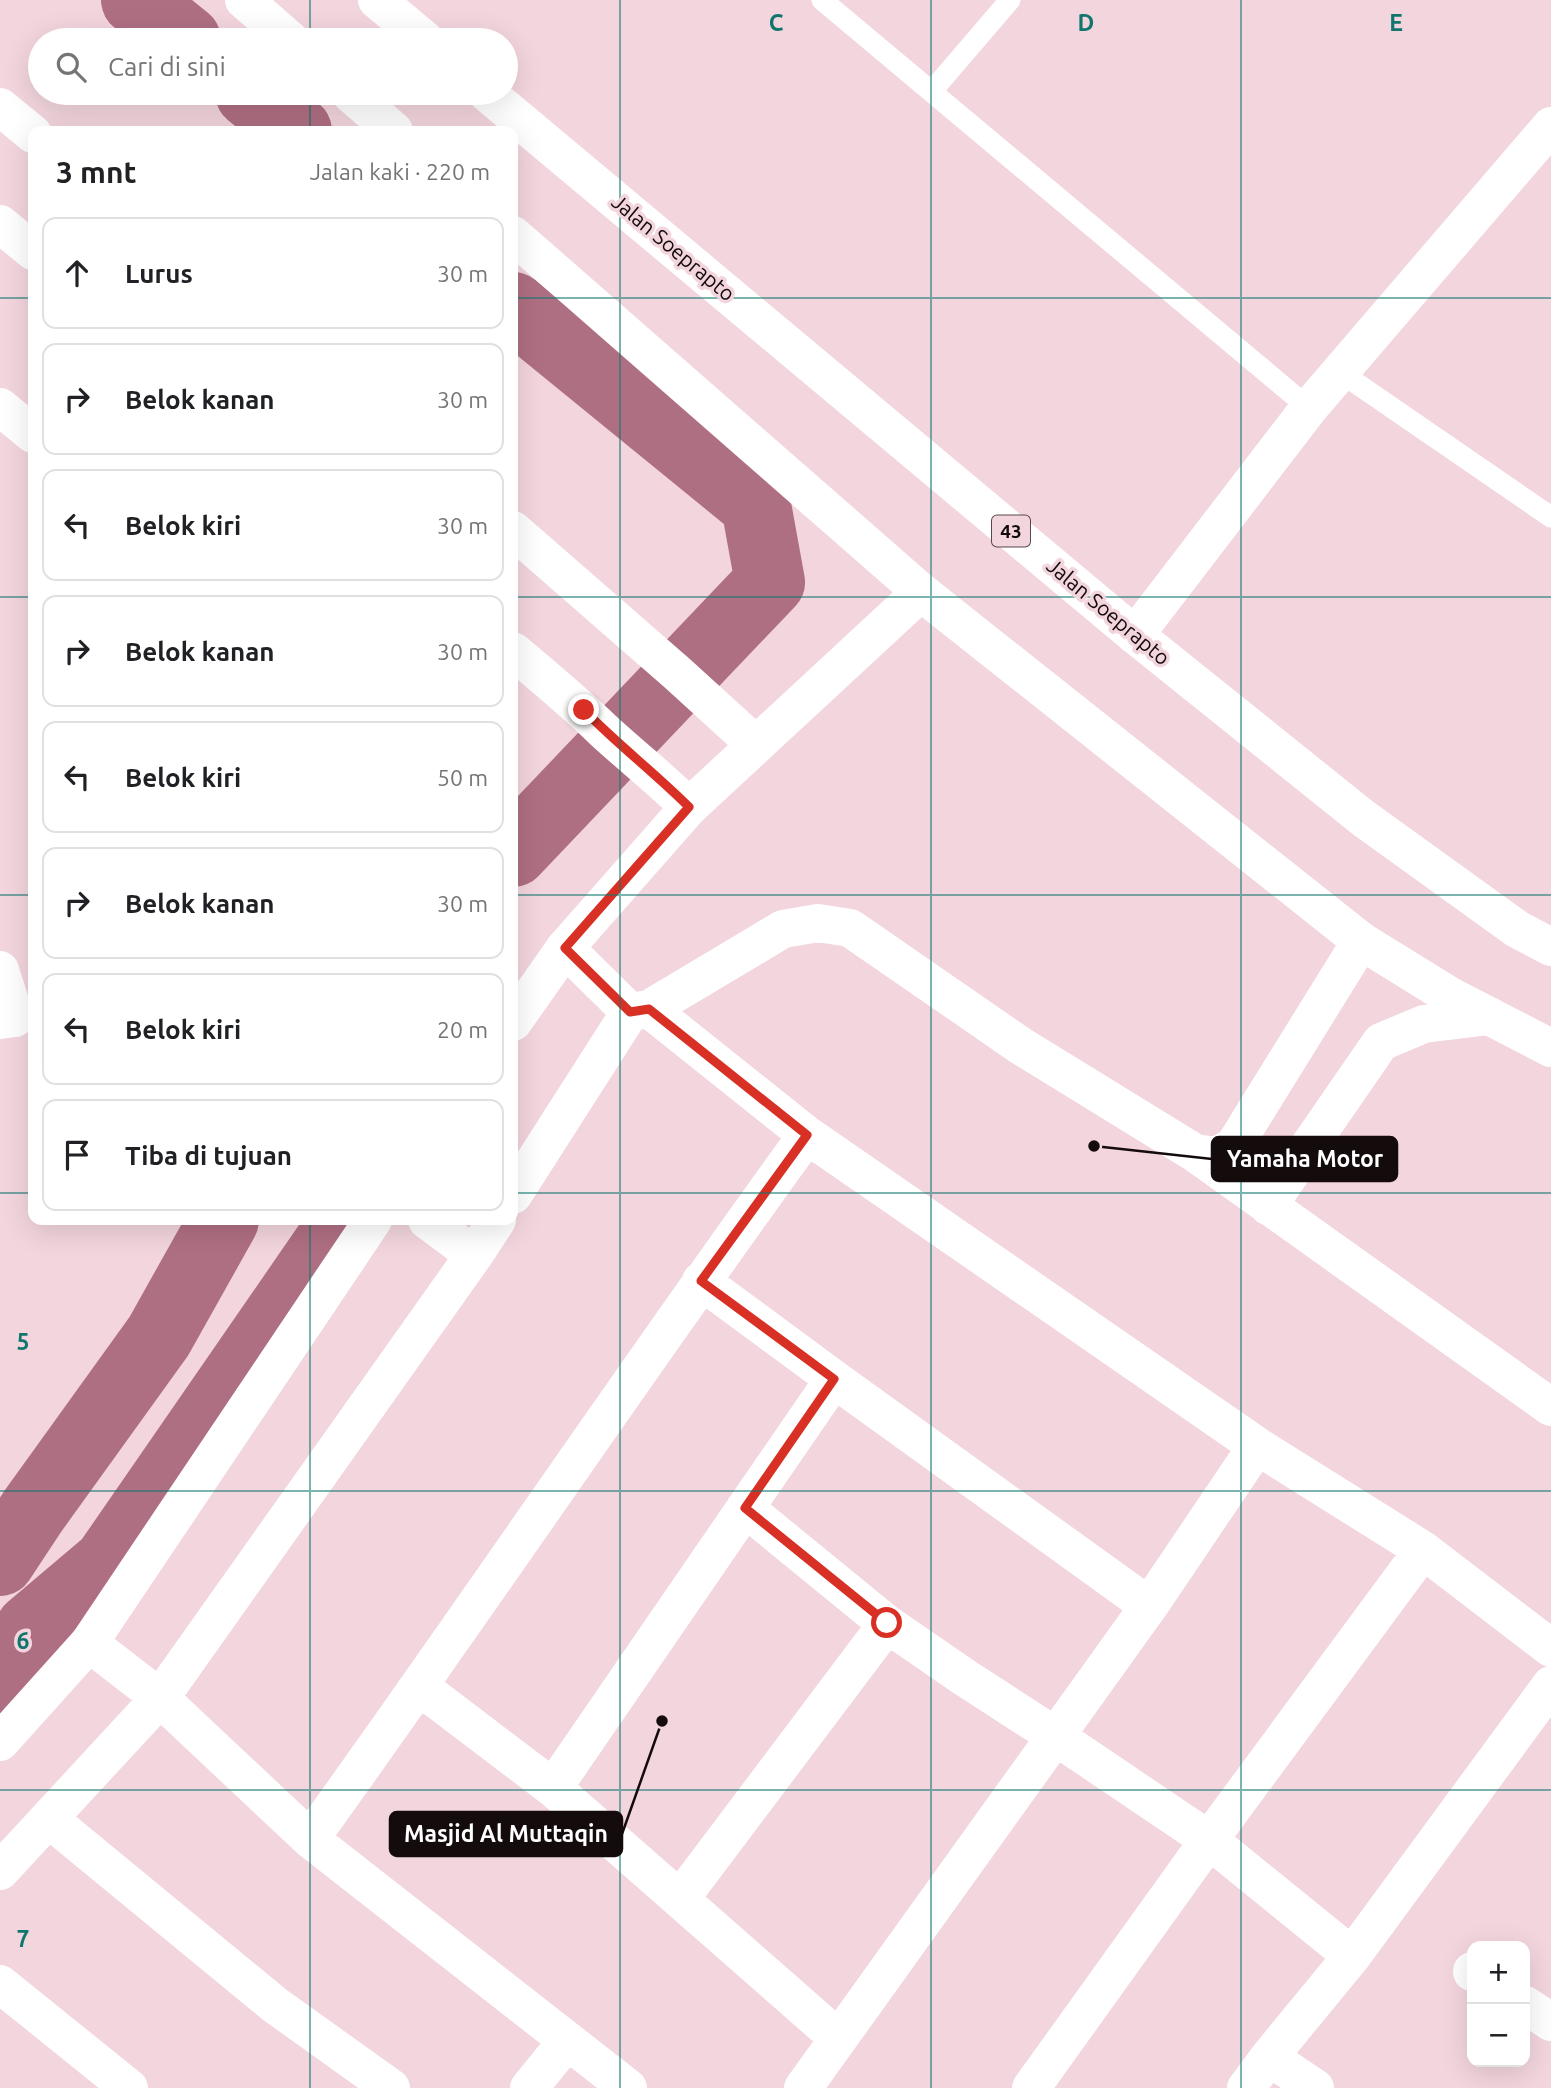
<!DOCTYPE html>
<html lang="id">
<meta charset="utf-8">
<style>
body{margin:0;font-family:Ubuntu,sans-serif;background:#f6f6f6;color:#202124}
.controls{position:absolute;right:21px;bottom:21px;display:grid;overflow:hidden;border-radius:14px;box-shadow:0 7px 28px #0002}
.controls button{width:63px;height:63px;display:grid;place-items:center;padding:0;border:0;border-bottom:2px solid #e0e0e0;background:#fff;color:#202124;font:35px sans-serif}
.stop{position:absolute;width:21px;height:21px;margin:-16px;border:5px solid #d93025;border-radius:50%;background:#fff}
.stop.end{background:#d93025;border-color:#fff;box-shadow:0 2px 7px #0008}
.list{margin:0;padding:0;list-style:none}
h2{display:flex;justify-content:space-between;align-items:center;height:91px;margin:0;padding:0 28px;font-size:30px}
h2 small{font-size:23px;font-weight:400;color:#757577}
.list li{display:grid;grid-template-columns:46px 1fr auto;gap:21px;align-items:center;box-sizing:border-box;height:112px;margin:0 14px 14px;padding:0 14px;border:2px solid #e0e0e0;border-radius:14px}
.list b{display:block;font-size:26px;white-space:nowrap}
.list em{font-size:23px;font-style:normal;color:#757577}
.icon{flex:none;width:38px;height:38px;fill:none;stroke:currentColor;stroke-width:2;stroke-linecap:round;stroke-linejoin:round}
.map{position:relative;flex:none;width:1551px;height:2088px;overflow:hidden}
.search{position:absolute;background:#fff;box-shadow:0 7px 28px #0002;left:28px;top:28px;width:490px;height:77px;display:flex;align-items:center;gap:18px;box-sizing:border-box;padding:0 24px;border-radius:38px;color:#757577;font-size:26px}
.panel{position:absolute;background:#fff;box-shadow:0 7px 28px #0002;left:28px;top:126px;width:490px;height:1099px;border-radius:14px}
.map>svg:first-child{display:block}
</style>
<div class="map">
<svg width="1551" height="2088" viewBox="0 0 1551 2088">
<rect width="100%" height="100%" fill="#f3d5dd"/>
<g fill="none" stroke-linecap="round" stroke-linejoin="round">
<path stroke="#af6f82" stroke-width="70" d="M136,0L186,40
M250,93L297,131
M513,307L756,505L770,582L513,852
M0,1561L33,1511L159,1336L224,1220
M0,1711L30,1629L108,1563L345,1220"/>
<path stroke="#fff" stroke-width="21" d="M822,0L1309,408
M932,91L1010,0
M1340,372L1551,517"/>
<path stroke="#fff" stroke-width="38" d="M0,107L33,134
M0,224L33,251
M0,407L33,434
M513,530L677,673L756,745
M1135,635L1309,408L1551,126
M513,651C544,677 574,702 603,730C631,756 662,780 689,807
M565,948L630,1012L649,1009L807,1135L1257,1446L1423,1550L1551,1648
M0,970L15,1018L0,1020
M649,1009L783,929L818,923L850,928L1021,1046L1195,1153L1217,1156L1234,1146L1361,941
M1195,1153L1551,1407
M513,1195L630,1012
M1268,1206L1381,1042L1424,1024L1489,1016
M427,1220L474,1255
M701,1281L834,1379L1149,1606
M745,1508L887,1624L964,1677L1055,1736L1209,1840L1352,1956
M89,1643L160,1698L310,1839L628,2088
M420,1687L553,1788L838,2038
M553,1788L834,1379
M49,1819L275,2005L391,2088
M310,1839C478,1606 638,1367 807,1135
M0,1871L160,1698L474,1255L497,1220
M680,1899L887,1624
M1472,1971V1972
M0,1984L129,2088
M1525,2005L1551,2022
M1269,2057L1315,2088
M529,2088L567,2041
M803,2088L1149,1606L1257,1446
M1031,2088L1209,1840L1423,1550
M1246,2088L1269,2057L1352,1956L1551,1685"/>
<path stroke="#fff" stroke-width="38" d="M513,1022L565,948L689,807L921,592
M0,1742L89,1643L373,1220"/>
<path stroke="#fff" stroke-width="38" d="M244,0L290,40
M377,0L425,40
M350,93L394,131
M487,93L1135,635L1363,818L1517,929L1551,947
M513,235L921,592L1361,941L1450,996L1551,1048"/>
</g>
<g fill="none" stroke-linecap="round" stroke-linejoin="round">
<path stroke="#d93025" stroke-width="9" d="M584,710C617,744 655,773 689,807L565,948L630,1012L649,1009L807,1135L701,1281L834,1379L745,1508L887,1623"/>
</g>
<path fill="none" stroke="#0f766e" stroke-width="2" stroke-opacity="0.55" d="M310,0V40M620,0V2088M931,0V2088M1241,0V2088M310,93V131M0,298H33M513,298H1551M0,597H33M513,597H1551M0,895H33M513,895H1551M0,1193H33M513,1193H1551M310,1220V2088M0,1491H1551M0,1790H1551"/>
<g text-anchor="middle" stroke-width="7" stroke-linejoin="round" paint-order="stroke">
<rect fill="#f3d5dd" stroke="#57484b" stroke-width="2" x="992" y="515.5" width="38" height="31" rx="5"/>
<g font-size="19" font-weight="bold" fill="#140b0d">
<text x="1011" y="538">43</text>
</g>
<g font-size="21" fill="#140b0d" stroke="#f3d5dd">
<text transform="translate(673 248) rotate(40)" y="7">Jalan Soeprapto</text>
<text transform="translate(1108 612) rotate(40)" y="7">Jalan Soeprapto</text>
</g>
</g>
<g font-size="23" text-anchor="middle" font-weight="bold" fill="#0f766e" stroke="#f3d5dd" stroke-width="7" stroke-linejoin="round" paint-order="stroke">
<text x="776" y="31">C</text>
<text x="1086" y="31">D</text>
<text x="1396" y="31">E</text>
<text x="23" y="1350">5</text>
<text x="23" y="1649">6</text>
<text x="23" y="1947">7</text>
</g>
<path fill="none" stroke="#140b0d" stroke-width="2.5" d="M1094 1146L1212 1159M662 1721L622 1834"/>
<g fill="#140b0d" stroke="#f3d5dd" stroke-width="2.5">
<circle cx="1094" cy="1146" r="7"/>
<circle cx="662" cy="1721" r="7"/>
</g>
<g fill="#140b0d" stroke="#140b0d" stroke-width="2.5">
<rect x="1212" y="1137" width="185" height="44" rx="7"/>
<rect x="390" y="1812" width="232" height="44" rx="7"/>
</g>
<g font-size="23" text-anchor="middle" font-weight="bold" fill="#fff">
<text x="1305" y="1167">Yamaha Motor</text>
<text x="506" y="1842">Masjid Al Muttaqin</text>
</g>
</svg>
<div class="controls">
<button>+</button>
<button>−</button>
</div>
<div class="stop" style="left:887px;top:1623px"></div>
<div class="stop end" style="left:584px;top:710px"></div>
<div class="search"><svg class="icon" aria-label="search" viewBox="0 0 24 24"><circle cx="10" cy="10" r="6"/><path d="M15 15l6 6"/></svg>Cari di sini</div>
<section class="panel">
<h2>3 mnt<small>Jalan kaki · 220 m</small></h2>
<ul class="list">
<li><svg class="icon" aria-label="ahead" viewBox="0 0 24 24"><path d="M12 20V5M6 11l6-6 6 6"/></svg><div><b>Lurus</b></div><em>30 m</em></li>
<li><svg class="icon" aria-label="right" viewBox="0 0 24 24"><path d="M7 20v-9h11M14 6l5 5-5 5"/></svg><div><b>Belok kanan</b></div><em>30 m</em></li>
<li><svg class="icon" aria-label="left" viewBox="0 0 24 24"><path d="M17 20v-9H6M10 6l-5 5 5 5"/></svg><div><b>Belok kiri</b></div><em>30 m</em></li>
<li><svg class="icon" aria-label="right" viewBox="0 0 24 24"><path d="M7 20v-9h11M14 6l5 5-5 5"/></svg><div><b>Belok kanan</b></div><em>30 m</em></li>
<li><svg class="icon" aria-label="left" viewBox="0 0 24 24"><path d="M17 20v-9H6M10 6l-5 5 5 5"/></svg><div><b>Belok kiri</b></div><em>50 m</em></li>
<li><svg class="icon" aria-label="right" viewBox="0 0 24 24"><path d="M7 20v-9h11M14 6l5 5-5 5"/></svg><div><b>Belok kanan</b></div><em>30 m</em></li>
<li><svg class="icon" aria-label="left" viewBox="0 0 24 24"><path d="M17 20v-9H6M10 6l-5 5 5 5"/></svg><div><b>Belok kiri</b></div><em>20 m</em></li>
<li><svg class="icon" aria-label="arrive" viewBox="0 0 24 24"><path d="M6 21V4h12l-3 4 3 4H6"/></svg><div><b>Tiba di tujuan</b></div></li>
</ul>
</section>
</div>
